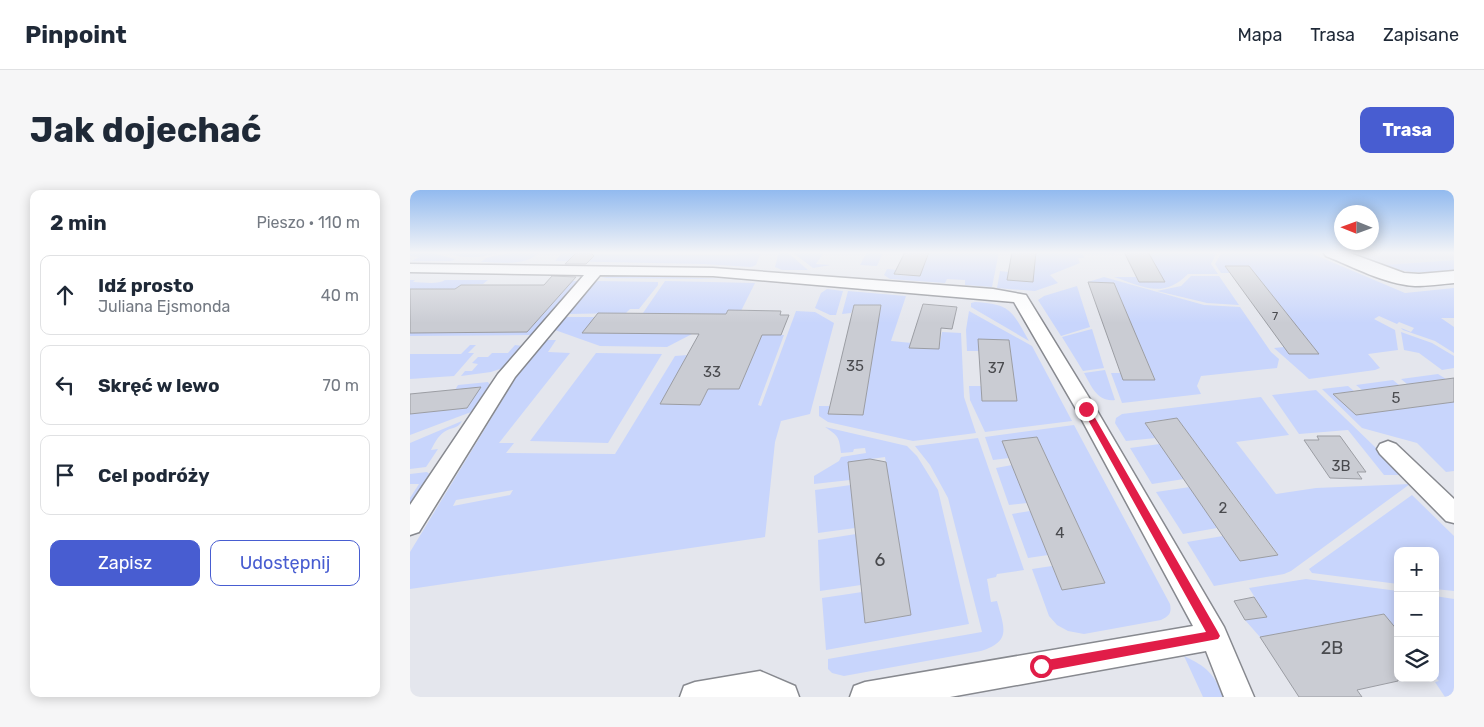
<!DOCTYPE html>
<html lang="pl">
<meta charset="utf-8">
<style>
body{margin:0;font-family:Rubik,sans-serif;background:#f6f6f7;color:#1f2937}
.controls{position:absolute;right:15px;bottom:15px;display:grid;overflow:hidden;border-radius:10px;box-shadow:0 2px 12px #0003}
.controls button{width:45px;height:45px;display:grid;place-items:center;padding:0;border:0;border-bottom:1px solid #e0e1e3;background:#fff;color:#1f2937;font:25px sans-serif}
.compass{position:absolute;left:924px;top:15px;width:45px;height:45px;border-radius:50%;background:#fff;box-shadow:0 2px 12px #0003;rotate:271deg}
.stop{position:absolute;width:15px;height:15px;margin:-11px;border:4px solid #e11d48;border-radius:50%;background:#fff}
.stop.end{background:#e11d48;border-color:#fff;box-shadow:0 1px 5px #0008}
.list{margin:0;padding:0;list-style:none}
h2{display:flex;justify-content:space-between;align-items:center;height:65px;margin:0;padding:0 20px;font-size:21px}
h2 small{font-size:16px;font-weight:400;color:#747a83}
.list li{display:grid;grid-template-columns:32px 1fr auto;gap:15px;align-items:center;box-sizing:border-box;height:80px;margin:0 10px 10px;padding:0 10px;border:1px solid #e0e1e3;border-radius:10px}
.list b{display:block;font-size:19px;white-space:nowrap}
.list p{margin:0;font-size:16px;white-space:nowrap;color:#747a83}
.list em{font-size:16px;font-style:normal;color:#747a83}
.actions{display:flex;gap:10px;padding:15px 20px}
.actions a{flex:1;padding:11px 0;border:1px solid #485dd1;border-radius:10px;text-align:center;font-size:18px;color:#485dd1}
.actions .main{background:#485dd1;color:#fff}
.icon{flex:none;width:28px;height:28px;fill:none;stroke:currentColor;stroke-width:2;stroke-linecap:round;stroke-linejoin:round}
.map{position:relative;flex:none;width:1044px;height:507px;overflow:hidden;border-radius:10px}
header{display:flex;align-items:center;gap:30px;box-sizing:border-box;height:70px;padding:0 25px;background:#fff;border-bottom:1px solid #e0e1e3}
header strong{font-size:24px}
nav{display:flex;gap:28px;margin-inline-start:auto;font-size:18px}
.intro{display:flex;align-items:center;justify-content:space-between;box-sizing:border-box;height:120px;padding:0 30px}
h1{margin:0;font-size:35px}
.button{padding:12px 22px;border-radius:10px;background:#485dd1;color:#fff;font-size:18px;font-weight:700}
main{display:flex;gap:30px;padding:0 30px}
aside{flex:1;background:#fff;border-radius:10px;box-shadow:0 2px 12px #0003}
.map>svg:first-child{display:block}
</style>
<header>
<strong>Pinpoint</strong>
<nav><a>Mapa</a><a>Trasa</a><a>Zapisane</a></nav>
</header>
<div class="intro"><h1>Jak dojechać</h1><a class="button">Trasa</a></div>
<main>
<aside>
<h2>2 min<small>Pieszo · 110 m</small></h2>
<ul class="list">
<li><svg class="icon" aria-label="ahead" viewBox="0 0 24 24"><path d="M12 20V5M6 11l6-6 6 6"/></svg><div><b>Idź prosto</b><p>Juliana Ejsmonda</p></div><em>40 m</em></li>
<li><svg class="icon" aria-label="left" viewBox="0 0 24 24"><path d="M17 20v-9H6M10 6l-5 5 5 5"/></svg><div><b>Skręć w lewo</b></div><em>70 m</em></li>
<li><svg class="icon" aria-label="arrive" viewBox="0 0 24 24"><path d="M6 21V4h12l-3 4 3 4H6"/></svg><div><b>Cel podróży</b></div></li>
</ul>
<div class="actions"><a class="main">Zapisz</a><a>Udostępnij</a></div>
</aside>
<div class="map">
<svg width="1044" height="507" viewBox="0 0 1044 507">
<rect width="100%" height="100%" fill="#e4e6ed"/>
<path fill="#d8dcea" d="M939,62H1044V70L974,75Z"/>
<path fill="#c8d5fc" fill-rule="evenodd" d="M0,62H19L45,69L42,71H2L9,67L0,66Z
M33,62H94C67,68 59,70 33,62Z
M102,62H130C114,77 92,72 71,72L76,68Z
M153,62H167L166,64L326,65L328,62H351L346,75L341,77L293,74L145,71Z
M369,62H377L398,80H372L365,77Z
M382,62H414L406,74L421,75L403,78Z
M457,62H473L467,76L450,75Z
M519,62H589L582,97L555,95V90L537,89L535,93L480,89L474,85L477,79L487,80L485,85L510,86Z
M626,62H702L704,64H673L674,68H668L670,73L640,85L648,93L625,101L587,98L590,81L599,82L598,90L623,92Z
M738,62H807L801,74L808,84H778C753,109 734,97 704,87H726L729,92H754Z
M812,62H898L995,103L1044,98V128H1031L1044,137V163L1025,151L993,140L991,138L1001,142L1004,138L989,132L987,134L969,126L964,129L985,140L988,160L958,164L970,178L965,180L899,189L864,158L874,157L908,163L839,76H815L820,83H811L805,74Z
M1044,70V80C1019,83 998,85 974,75Z
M207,85L316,89L191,88Z
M781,86H809L829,115L797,113L747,101L771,96Z
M694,87L794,115L830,117L861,162L869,169L867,178L791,186L787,196L791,204L712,213L701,183H710L713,190L745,189L704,93L678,92Z
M0,90H5L3,92C13,92 27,95 35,90H78L73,94L51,95L0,140Z
M139,91H170L126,144L121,145L0,146V143L117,142L156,98Z
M188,91L248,92V95L229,119H220L216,123L157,124L181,94Z
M255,91L345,93L331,121H318L316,124L233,123Z
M667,96L680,137L651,146L628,110L634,106Z
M417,99L433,101L426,125H420L405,118L411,103Z
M438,101L496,106L481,151L502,153V158L529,159L532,142L551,143L554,207L566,243L503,251L418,232L409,226V216H420L418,224L453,225L471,115H444L441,123L432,124Z
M565,112C601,114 602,121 619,151L561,117V113Z
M386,121L405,122L424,133L400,224L371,231L365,252L355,347L0,399V362L110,181L136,150H146L138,162L160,163L89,253H104L96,263L205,264L265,166L278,165L250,214L290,215L298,199H329L352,145H374L348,215L351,216ZM103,300L100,305L43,316L46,310Z
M559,121L622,156L662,231L575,242L560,210L559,196H571L572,211H607L599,150L568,149L569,161H557L556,140Z
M156,127H185L173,143L282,144L257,157L190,156L145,140Z
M682,139L694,178L673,181L652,147Z
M991,142L1022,153L1044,166V178L1032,180L1009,163L994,160Z
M60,155H66L58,163H64L44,186L0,189V164H51Z
M105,155L113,156L99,175L90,179L81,182L51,186L55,181H62L68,174L62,173L68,167H78L82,163H98Z
M186,163L252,164L198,253L120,251Z
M695,180L705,210C687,212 682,197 674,183Z
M1028,184L1036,189L997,194L991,189Z
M983,190L989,195L952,200L946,195Z
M78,192L81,197L69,219L0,245V224L57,218L70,197L45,200L48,195Z
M938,196L944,201L923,204L946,225L1044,212V281L1036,282L1007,253L952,238L912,199Z
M906,200L994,285H974L938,240L889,244L862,205Z
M851,207L879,245L826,252L866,304L906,298L1000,294L881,381L874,384L804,396L777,352L813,346L830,371L868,364L767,228L736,232L746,248L716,251L705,233L706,228L712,224Z
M52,231C48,239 41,237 34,242C28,246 24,254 21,260L28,259L16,277L0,279V253Z
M664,235L760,414C762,423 759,426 751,430L674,444L658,441L647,435L639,426L622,379L642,376L652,400L695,393L627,247L593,251L599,268L583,270L575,247Z
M415,237L497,256L507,266L528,300L559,434L416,460L412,408L452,402L455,433L501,425L475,267L439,272L440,290L404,294V286L429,271L431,267L456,263L455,258L444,259L443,262L431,263C429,246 428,246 415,237Z
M568,248L614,380L587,384L586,387L577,389L581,412L587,411C594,438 602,451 571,461L434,486L422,483L418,479V469L572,442L538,308L520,275L505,256Z
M750,254L774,289L742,294L720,258Z
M602,275L617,313L599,315L586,278Z
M17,282L23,287L0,327V308L9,294H0V284Z
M441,295L445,338L408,343L405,300Z
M780,297L807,338L773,344L746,302Z
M1002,305L1044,346V401L1025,399V361H988V394L902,383L899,379Z
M620,321L638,365L618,368L602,324Z
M446,344L451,395L410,401L408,350Z
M896,389L988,401V441L973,424L850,447L835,430L857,427L839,398Z
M1025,406L1044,409V507H1035L1025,492L1029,491L1025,487Z
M774,466C797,477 804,483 813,507H793Z"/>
<path fill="#caccd3" stroke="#9b9da3" d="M167,62H180L184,66L176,74H155Z
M495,62H519L510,86L484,84Z
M602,62H626L623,92L597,90Z
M714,62H738L755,92H729Z
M815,76H839L909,164H879Z
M142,86L166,87L117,142L0,143V99H45L51,95H134Z
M678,92L704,93L745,190H713Z
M513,114L547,117L542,139L531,138L529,159L499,158Z
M444,115H471L453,225L418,224Z
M318,120L371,121L370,125H379L371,145H352L329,199H298L290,215L250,214L289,144L172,143L188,123L316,124Z
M568,149L599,150L607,211H572Z
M1044,188V212L946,225L923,204Z
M71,197L57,218L0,224V204Z
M767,228L825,307L868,365L830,371L735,233Z
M907,246H930L956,282H947L952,289L920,288L894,250H909Z
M627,247L695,393L652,400L592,251Z
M460,269L476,272L501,425L455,433L438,272Z
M844,407L857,427L835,430L824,411Z
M974,424L988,441V491L947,500L952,507H889L850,447Z"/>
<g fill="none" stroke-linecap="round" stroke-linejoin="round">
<g stroke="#87898f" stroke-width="3">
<path id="minor" d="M0,74L303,78L583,99L616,105L686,219L814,437L844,507H814L796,461L540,507H440L444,496L455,492L783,436L666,219L604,112L303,86L190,85L105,187L9,342L0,345V315L88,184L174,85L0,82Z
M978,251L986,254L1044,309V333L1036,331L970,264L967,259L970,254Z
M350,481L385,496L389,507H270L274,496L285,492Z"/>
</g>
<g stroke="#87898f" stroke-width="3">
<path id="tertiary" d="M913,62H937L994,83L1009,84L1044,81V93C1031,94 1018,96 1005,96C974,94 944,77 916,66Z"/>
</g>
<use href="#minor" fill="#fff" fill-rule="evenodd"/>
<use href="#tertiary" fill="#fff" fill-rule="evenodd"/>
</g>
<linearGradient id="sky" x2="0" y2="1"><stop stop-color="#92baef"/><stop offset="0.47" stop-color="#f3f4f7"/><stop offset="1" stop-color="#f3f4f7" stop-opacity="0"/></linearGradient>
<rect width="1044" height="133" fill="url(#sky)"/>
<path fill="#e11d48" d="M673,217L680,219L808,442L810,446L808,449L631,482L627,480L625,476L627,472L631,471L796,442L672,219Z"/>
<g text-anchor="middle" stroke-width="4" stroke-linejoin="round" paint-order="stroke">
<g font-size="12" fill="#4a4b4f">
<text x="865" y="130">7</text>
</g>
<g font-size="15" fill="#4a4b4f">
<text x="445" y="181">35</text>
<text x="586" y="183">37</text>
<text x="302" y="187">33</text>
<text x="986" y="213">5</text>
<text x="931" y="281">3B</text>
<text x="813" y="323">2</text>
<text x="650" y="348">4</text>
</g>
<g font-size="18" fill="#4a4b4f">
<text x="470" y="376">6</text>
<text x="922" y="464">2B</text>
</g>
</g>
</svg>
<div class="controls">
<button>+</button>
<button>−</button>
<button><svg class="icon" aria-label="layers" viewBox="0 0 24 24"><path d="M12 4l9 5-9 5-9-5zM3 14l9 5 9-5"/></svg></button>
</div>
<svg class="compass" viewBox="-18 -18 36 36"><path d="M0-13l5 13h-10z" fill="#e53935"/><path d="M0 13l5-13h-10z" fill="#747a83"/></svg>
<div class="stop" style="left:631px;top:476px"></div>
<div class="stop end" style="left:676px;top:219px"></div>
</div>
</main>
